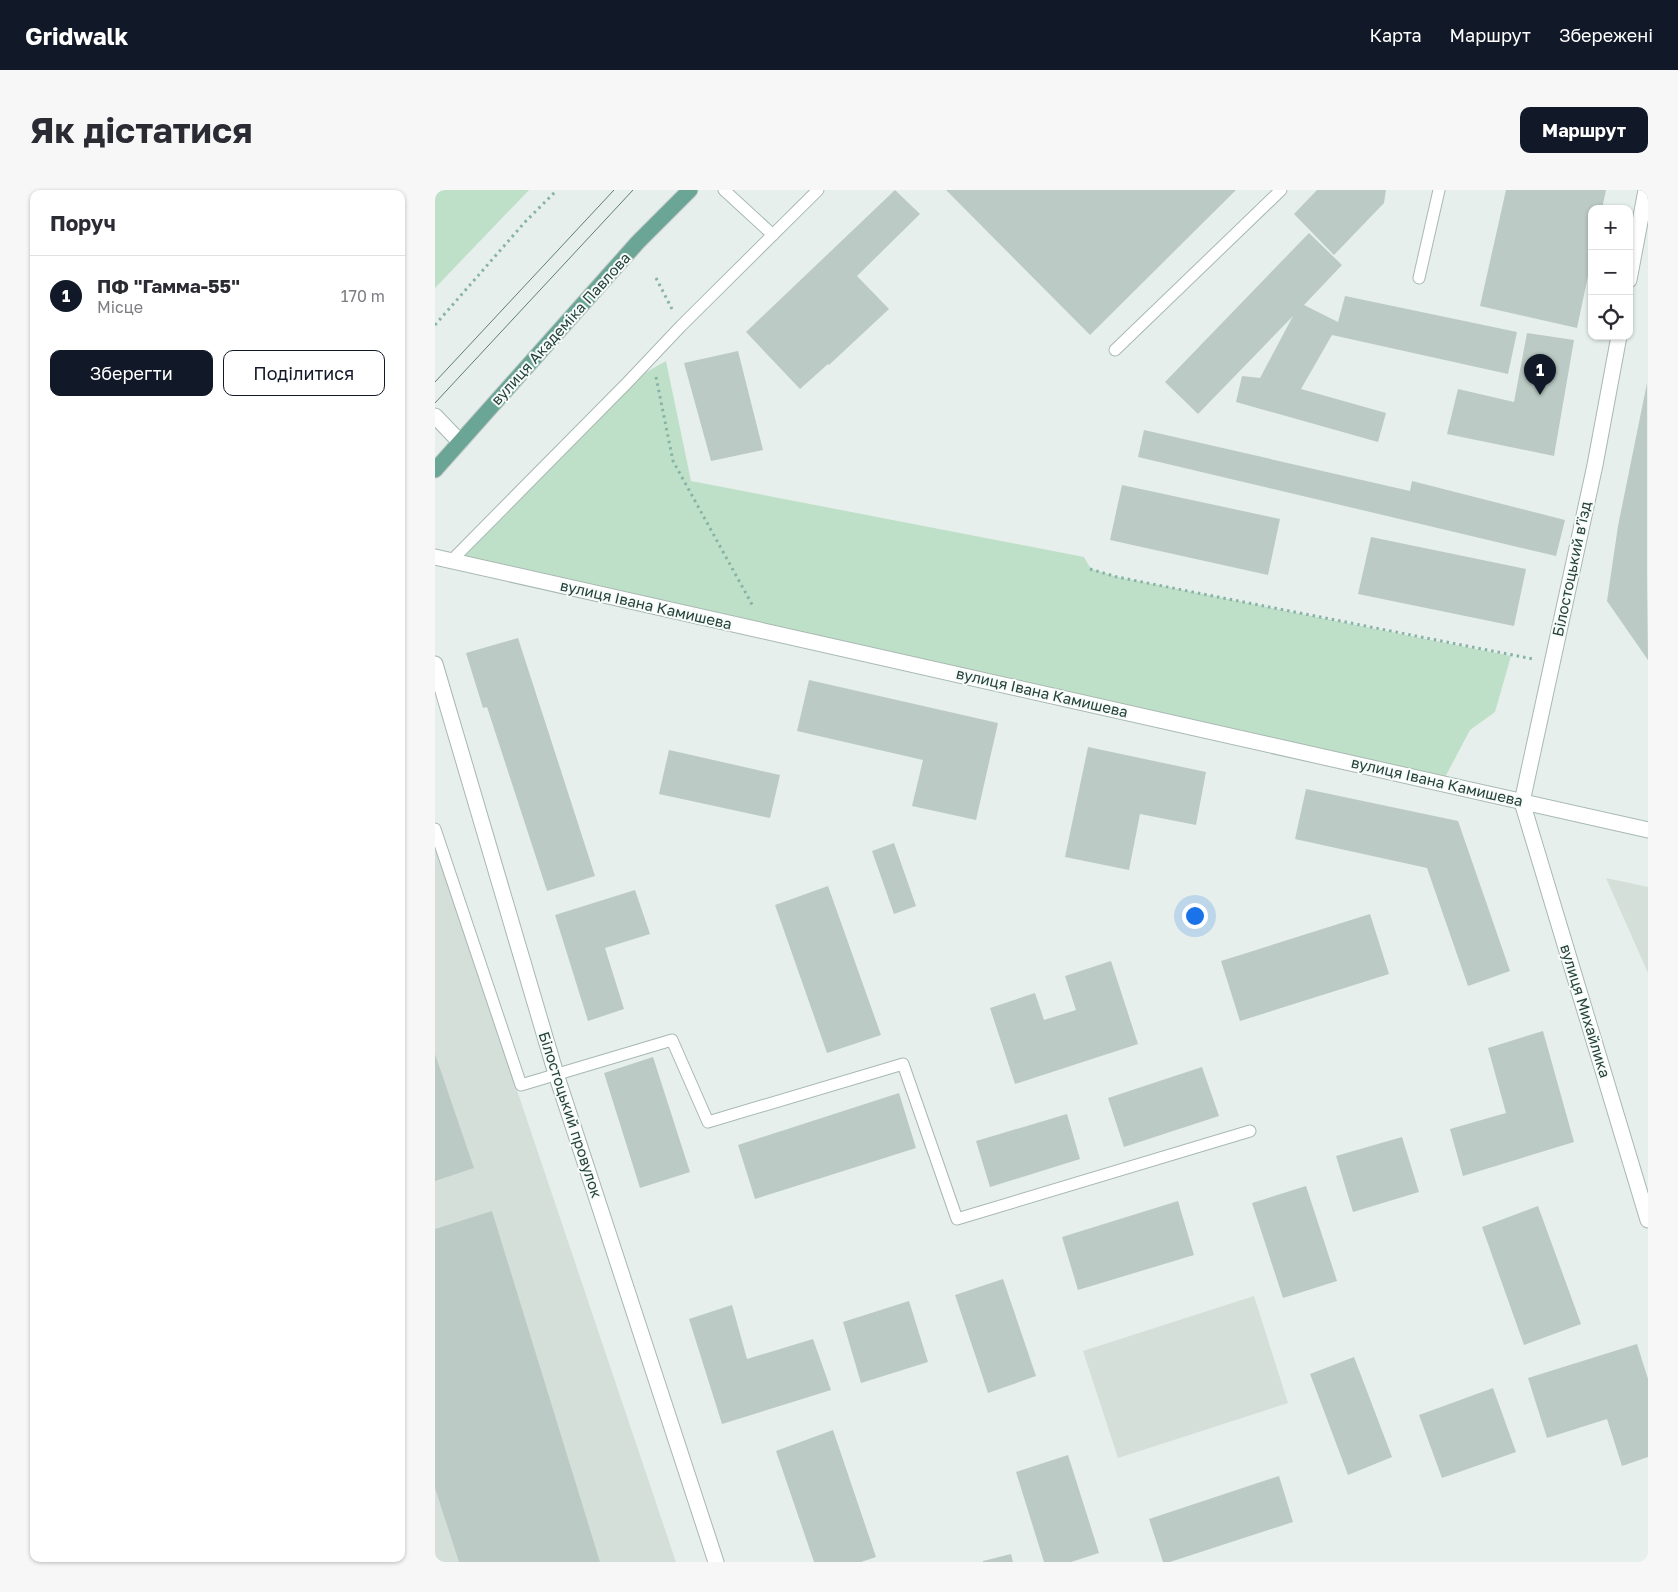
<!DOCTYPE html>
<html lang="uk">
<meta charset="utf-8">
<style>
body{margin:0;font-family:"Golos Text",sans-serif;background:#f7f7f7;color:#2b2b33}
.controls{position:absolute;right:15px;top:15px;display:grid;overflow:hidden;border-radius:10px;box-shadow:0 1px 4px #0004}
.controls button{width:45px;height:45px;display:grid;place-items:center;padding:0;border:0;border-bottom:1px solid #e1e1e2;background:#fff;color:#2b2b33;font:25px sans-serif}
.you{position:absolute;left:759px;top:725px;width:18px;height:18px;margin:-12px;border:4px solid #fff;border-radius:50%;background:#1a73e8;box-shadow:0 0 0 8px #1a73e833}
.badge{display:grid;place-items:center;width:32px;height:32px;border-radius:50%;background:#111827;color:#fff;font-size:16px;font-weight:700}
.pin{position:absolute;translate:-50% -41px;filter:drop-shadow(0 1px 2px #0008)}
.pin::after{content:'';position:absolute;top:26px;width:18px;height:15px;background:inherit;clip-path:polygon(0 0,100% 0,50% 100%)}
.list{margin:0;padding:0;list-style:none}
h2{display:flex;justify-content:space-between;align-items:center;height:65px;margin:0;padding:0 20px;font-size:21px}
h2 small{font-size:16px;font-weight:400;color:#7c7c81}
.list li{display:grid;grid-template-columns:32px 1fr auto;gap:15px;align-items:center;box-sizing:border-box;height:80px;padding:0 20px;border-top:1px solid #e1e1e2}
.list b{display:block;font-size:19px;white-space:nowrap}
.list p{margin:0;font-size:16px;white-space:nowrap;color:#7c7c81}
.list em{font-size:16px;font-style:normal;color:#7c7c81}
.actions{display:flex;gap:10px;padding:15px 20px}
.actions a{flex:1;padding:11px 0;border:1px solid #111827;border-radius:10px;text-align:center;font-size:18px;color:#111827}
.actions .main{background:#111827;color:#fff}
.icon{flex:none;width:28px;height:28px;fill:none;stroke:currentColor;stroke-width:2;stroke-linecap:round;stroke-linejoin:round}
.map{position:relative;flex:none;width:1213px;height:1372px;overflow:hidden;border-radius:10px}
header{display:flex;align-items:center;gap:30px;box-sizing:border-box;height:70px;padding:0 25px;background:#111827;color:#fff}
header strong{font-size:24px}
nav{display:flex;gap:28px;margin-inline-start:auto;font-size:18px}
.intro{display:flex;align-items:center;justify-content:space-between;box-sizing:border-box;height:120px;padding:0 30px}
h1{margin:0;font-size:35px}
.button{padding:12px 22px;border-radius:10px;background:#111827;color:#fff;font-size:18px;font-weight:700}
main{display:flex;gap:30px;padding:0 30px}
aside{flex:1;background:#fff;border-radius:10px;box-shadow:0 1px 4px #0004}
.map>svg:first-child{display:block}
</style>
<header>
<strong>Gridwalk</strong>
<nav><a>Карта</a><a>Маршрут</a><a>Збережені</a></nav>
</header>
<div class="intro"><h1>Як дістатися</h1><a class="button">Маршрут</a></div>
<main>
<aside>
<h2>Поруч<small></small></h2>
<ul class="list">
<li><span class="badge">1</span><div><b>ПФ &quot;Гамма-55&quot;</b><p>Місце</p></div><em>170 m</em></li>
</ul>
<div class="actions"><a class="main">Зберегти</a><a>Поділитися</a></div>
</aside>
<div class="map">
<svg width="1213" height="1372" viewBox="0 0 1213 1372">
<rect width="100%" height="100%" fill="#e6efeb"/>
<path fill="#d4dfda" d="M0,657L241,1372H0Z
M1171,688L1213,697V783Z
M819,1106L853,1213L683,1268L648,1161Z"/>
<path fill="#bfe0c8" d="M0,0H94L0,98Z
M231,171L256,291L649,367L656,379L682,387L1076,466L1060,522L1035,540L1007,593L16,371L192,193Z"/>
<path fill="#bbcac4" d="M460,0L485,24L422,86L454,119L394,175L393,174L365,199L311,142Z
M511,0H801L655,145Z
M882,0H951L949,13L899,65L859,24Z
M1071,0H1171L1167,19H1157V67L1142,138L1045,116Z
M874,43L907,75L869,115L903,132L910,106L1082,142L1073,184L897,145L866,199L951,223L943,252L801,212L807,186L825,188L858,126L763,224L730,192Z
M1092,143L1139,150L1119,266L1012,244L1023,199L1079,212Z
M303,161L328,260L276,271L249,173Z
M1212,193V389L1213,470L1172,411L1183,336Z
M709,240L975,301L977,291L1130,330L1121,366L703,267Z
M687,295L845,329L833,385L675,350Z
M936,347L1091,379L1079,436L923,404Z
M83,448L160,686L112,701L52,517L48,518L31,463Z
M374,490L563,533L541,630L477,616L488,570L362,541Z
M653,557L771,582L761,635L705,624L694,680L630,667Z
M234,560L345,585L335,628L224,604Z
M871,599L1023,631L1075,781L1033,796L992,678L860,649Z
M459,653L481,716L459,724L437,661Z
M393,696L446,845L392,863L340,715Z
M200,700L215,744L170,758L189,819L153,831L120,725Z
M935,724L954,784L805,831L786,771Z
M676,771L703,854L580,894L555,818L600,803L609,830L641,820L630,786Z
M1108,841L1139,952L1028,986L1015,939L1071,923L1053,858Z
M0,864L39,978L0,991Z
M218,867L255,982L205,998L169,883Z
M767,877L784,926L689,957L673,908Z
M464,903L481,958L320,1009L303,955Z
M632,924L645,969L555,997L541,951Z
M967,947L984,1002L918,1022L901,966Z
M871,996L902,1091L848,1108L817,1013Z
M743,1011L759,1065L643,1100L627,1047Z
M1103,1016L1146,1134L1089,1155L1047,1037Z
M57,1021L165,1372H24L0,1298V1039Z
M568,1089L601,1186L553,1203L520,1105Z
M474,1111L493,1172L426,1193L408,1132Z
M297,1115L312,1169L378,1149L396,1200L287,1234L254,1129Z
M1202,1154L1213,1189V1267L1187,1276L1172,1229L1112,1248L1093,1188Z
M919,1167L957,1267L913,1285L875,1184Z
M1058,1198L1081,1262L1007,1288L984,1225Z
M398,1240L441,1367L426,1372H379L341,1261Z
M633,1265L664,1363L636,1372H609L581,1282Z
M844,1286L858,1332L735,1372H728L714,1329Z
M576,1364L578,1372H548V1371Z"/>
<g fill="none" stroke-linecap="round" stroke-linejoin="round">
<g stroke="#a8b8b2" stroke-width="13">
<path id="service" d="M289,0L338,45
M984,88L1004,0
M680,160L846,0
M16,371L192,193L246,136L383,0
M0,639L86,895L237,850L273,932L468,874L522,1029L815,941"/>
</g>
<g stroke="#a8b8b2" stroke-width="17">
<path id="minor" d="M1194,90L1211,0
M1184,146L1160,275L1087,612L1213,1030
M0,226L25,252
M0,474L121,884L281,1372"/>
</g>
<g stroke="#a8b8b2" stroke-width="17">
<path id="tertiary" d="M0,367L1213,640"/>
</g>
<g stroke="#c2cac8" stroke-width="17">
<path id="primary" d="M0,280L203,52L255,0"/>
</g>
<path stroke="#86b3a5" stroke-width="3" stroke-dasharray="2.5 4" stroke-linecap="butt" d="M221,88L237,119
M0,135L90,32L122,0
M221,187L238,271L319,418
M655,379L682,387L1098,469"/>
<use href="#service" stroke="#fff" stroke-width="11"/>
<use href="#minor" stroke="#fff" stroke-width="15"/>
<use href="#tertiary" stroke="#fff" stroke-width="15"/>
<use href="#primary" stroke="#6aa596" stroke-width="15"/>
<path stroke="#5f7d75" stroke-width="1" d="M0,192L179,0
M0,213L198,0"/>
</g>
<g text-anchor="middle" stroke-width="4" stroke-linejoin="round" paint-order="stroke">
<g font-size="15" fill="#24423a" stroke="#f7fbf9">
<text transform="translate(126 139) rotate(-48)" y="5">вулиця Академіка Павлова</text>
<text transform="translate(1137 379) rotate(-78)" y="5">Білостоцький в’їзд</text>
<text transform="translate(211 415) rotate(13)" y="5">вулиця Івана Камишева</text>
<text transform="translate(607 503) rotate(13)" y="5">вулиця Івана Камишева</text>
<text transform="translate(1002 592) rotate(13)" y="5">вулиця Івана Камишева</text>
<text transform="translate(1150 821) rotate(73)" y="5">вулиця Михайлика</text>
<text transform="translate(135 925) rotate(72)" y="5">Білостоцький провулок</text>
</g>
</g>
</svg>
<div class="controls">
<button>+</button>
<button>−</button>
<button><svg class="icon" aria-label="locate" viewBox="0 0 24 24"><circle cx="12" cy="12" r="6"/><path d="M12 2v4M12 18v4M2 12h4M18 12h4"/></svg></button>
</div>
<div class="you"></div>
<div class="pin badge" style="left:1105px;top:205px">1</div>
</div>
</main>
